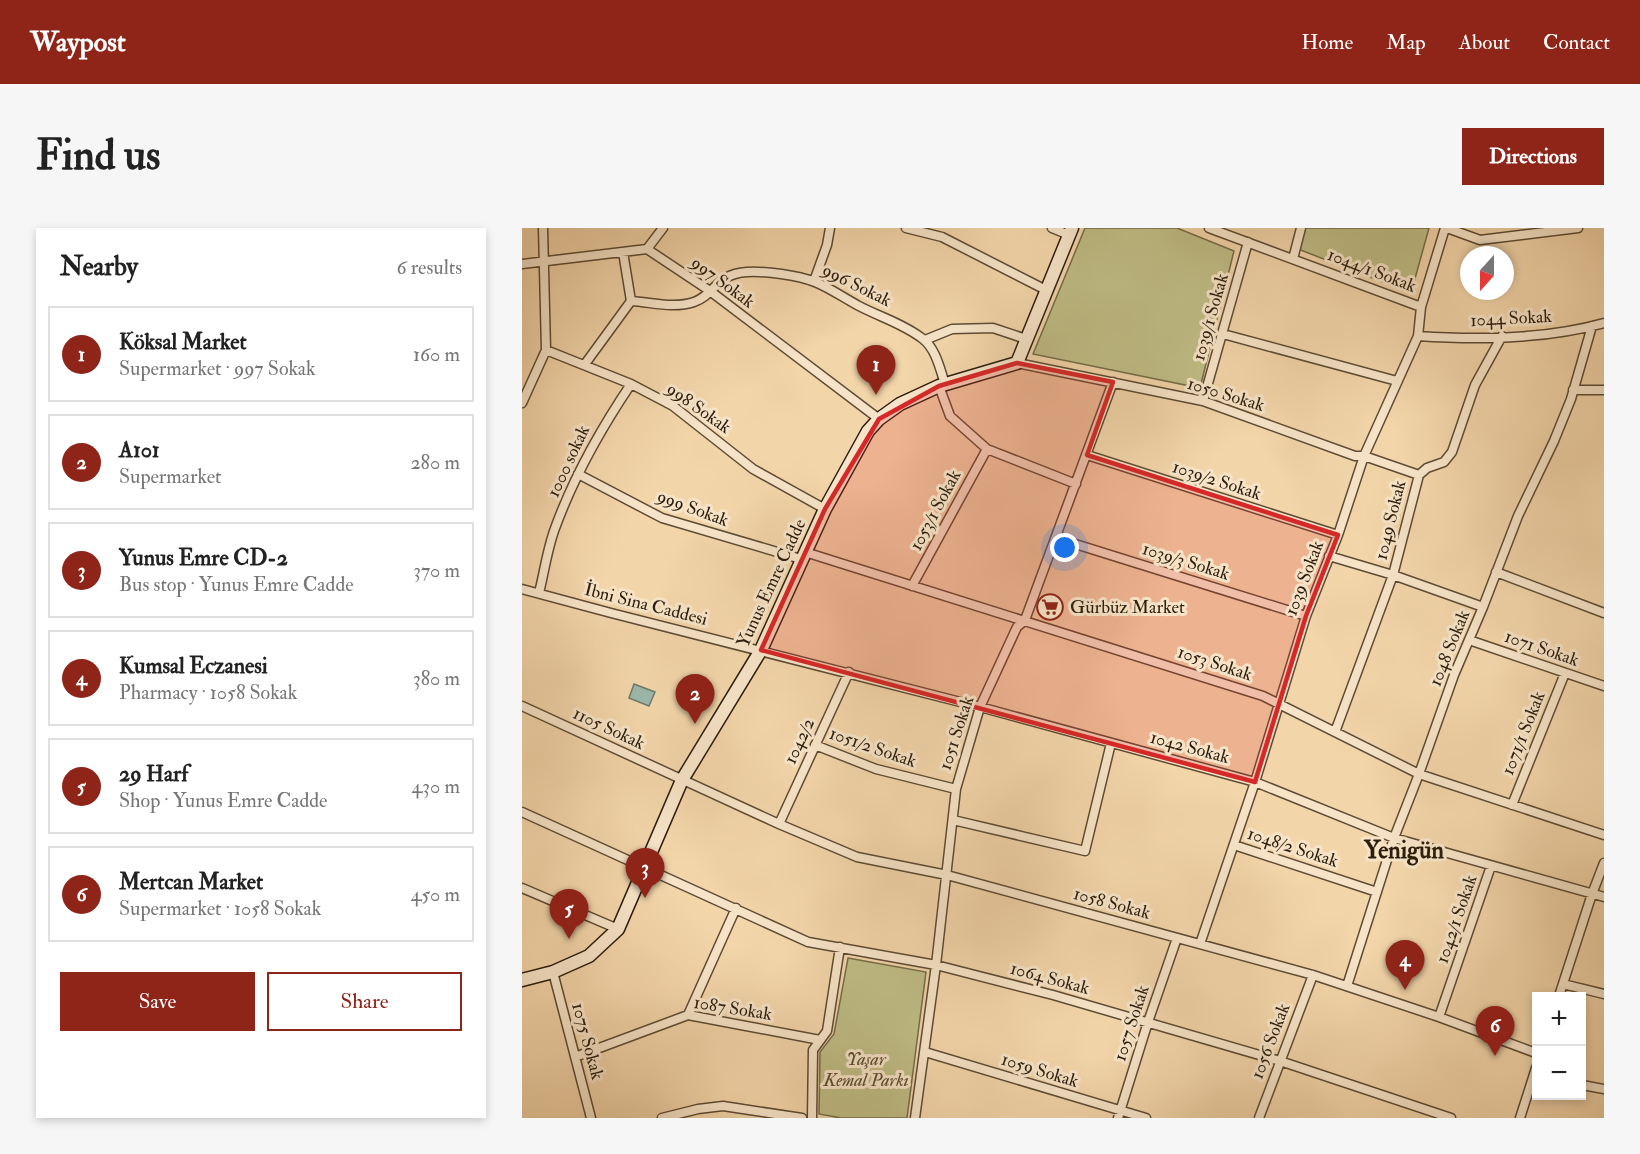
<!DOCTYPE html>
<meta charset="utf-8">
<style>
body{margin:0;font-family:"IM FELL Double Pica",serif;background:#f6f6f6;color:#222}
.controls{position:absolute;right:18px;bottom:18px;display:grid;overflow:hidden;border-radius:0px;box-shadow:0 3px 9px #0003}
.controls button{width:54px;height:54px;display:grid;place-items:center;padding:0;border:0;border-bottom:2px solid #e0e0e0;background:#fff;color:#222;font:30px sans-serif}
.compass{position:absolute;left:938px;top:18px;width:54px;height:54px;border-radius:50%;background:#fff;box-shadow:0 3px 9px #0003;rotate:201deg}
.you{position:absolute;left:543px;top:320px;width:21px;height:21px;margin:-15px;border:4px solid #fff;border-radius:50%;background:#1a73e8;box-shadow:0 0 0 9px #1a73e833}
.badge{display:grid;place-items:center;width:39px;height:39px;border-radius:50%;background:#8f2418;color:#fff;font-size:20px;font-weight:700}
.pin{position:absolute;translate:-50% -50px;filter:drop-shadow(0 2px 3px #0008)}
.pin::after{content:'';position:absolute;top:32px;width:21px;height:18px;background:inherit;clip-path:polygon(0 0,100% 0,50% 100%)}
.list{margin:0;padding:0;list-style:none}
h2{display:flex;justify-content:space-between;align-items:center;height:78px;margin:0;padding:0 24px;font-size:26px}
h2 small{font-size:20px;font-weight:400;color:#767676}
.list li{display:grid;grid-template-columns:39px 1fr auto;gap:18px;align-items:center;box-sizing:border-box;height:96px;margin:0 12px 12px;padding:0 12px;border:2px solid #e0e0e0;border-radius:0px}
.list b{display:block;font-size:22px;white-space:nowrap}
.list p{margin:0;font-size:20px;white-space:nowrap;color:#767676}
.list em{font-size:20px;font-style:normal;color:#767676}
.actions{display:flex;gap:12px;padding:18px 24px}
.actions a{flex:1;padding:14px 0;border:2px solid #8f2418;border-radius:0px;text-align:center;font-size:21px;color:#8f2418}
.actions .main{background:#8f2418;color:#fff}
.map{position:relative;flex:none;width:1082px;height:890px;overflow:hidden;border-radius:0px}
header{display:flex;align-items:center;gap:36px;box-sizing:border-box;height:84px;padding:0 30px;background:#8f2418;color:#fff}
header strong{font-size:28px}
nav{display:flex;gap:33px;margin-inline-start:auto;font-size:21px}
.intro{display:flex;align-items:center;justify-content:space-between;box-sizing:border-box;height:144px;padding:0 36px}
h1{margin:0;font-size:42px}
.button{padding:15px 27px;border-radius:0px;background:#8f2418;color:#fff;font-size:21px;font-weight:700}
main{display:flex;gap:36px;padding:0 36px}
aside{flex:1;background:#fff;border-radius:0px;box-shadow:0 3px 9px #0003}
.map>svg:first-child{display:block}
</style>
<header>
<strong>Waypost</strong>
<nav><a>Home</a><a>Map</a><a>About</a><a>Contact</a></nav>
</header>
<div class="intro"><h1>Find us</h1><a class="button">Directions</a></div>
<main>
<aside>
<h2>Nearby<small>6 results</small></h2>
<ul class="list">
<li><span class="badge">1</span><div><b>Köksal Market</b><p>Supermarket · 997 Sokak</p></div><em>160 m</em></li>
<li><span class="badge">2</span><div><b>A101</b><p>Supermarket</p></div><em>280 m</em></li>
<li><span class="badge">3</span><div><b>Yunus Emre CD-2</b><p>Bus stop · Yunus Emre Cadde</p></div><em>370 m</em></li>
<li><span class="badge">4</span><div><b>Kumsal Eczanesi</b><p>Pharmacy · 1058 Sokak</p></div><em>380 m</em></li>
<li><span class="badge">5</span><div><b>29 Harf</b><p>Shop · Yunus Emre Cadde</p></div><em>430 m</em></li>
<li><span class="badge">6</span><div><b>Mertcan Market</b><p>Supermarket · 1058 Sokak</p></div><em>450 m</em></li>
</ul>
<div class="actions"><a class="main">Save</a><a>Share</a></div>
</aside>
<div class="map">
<svg width="1082" height="890" viewBox="0 0 1082 890">
<rect width="100%" height="100%" fill="#f3d5aa"/>
<filter id="stains"><feTurbulence type="fractalNoise" baseFrequency=".00333" numOctaves="4"/><feColorMatrix values="0 0 0 0 .2 0 0 0 0 .09 0 0 0 0 .02 0 0 0 .5 -.17"/></filter>
<radialGradient id="worn" r=".72"><stop offset=".6" stop-color="#630" stop-opacity="0"/><stop offset="1" stop-color="#630" stop-opacity=".3"/></radialGradient>
<path fill="#bfbc85" stroke="#756c48" stroke-width="1.5" d="M563,0H655L712,23L678,160L511,126Z
M781,0H907L889,65L776,21Z
M326,730L404,744L385,890H319L297,886L298,824L312,806Z"/>
<path fill="#9bb8ab" stroke="#6e7a6b" stroke-width="1.5" d="M112,456L133,464L127,478L107,470Z"/>
<g fill="none" stroke-linecap="round" stroke-linejoin="round">
<g stroke="#5d4b34" stroke-width="11">
<path id="street" d="M384,0L420,9L524,62
M530,0L547,7
M687,0L899,79
M925,0L958,12L1056,0
M125,21L141,0
M101,24L109,73
M771,31L779,0
M0,36L125,21L188,63L357,191
M292,53L305,17L308,0
M701,106L875,153
M896,108C955,112 1025,111 1082,95
M403,112L430,101L471,100L504,111
M24,122L109,156L151,178L231,241L303,281
M495,135L681,173L833,228H842L897,247
M63,136L109,73C129,74 151,81 172,74C193,67 193,46 225,44C244,43 275,47 293,54C308,60 322,70 337,78C358,89 382,96 401,111C414,121 418,141 423,156
M417,158L428,188L465,221L554,256
M1051,162H1082
M681,173L726,14
M0,175L24,122L21,0
M565,227L816,307
M56,246L140,290L279,331
M534,310L784,388
M283,324L741,468L897,546L1082,607
M807,328L871,347L961,379
M974,344L1082,385
M390,358L465,221
M0,361L89,385L458,479L733,554L872,610L1082,669
M17,365C22,345 25,323 32,303C51,250 78,202 109,156
M947,412L1082,458
M0,478L257,596L335,629L425,647L791,747L917,789L1014,825
M813,504L871,347L897,247L905,240L922,234L930,224L953,157L980,108
M293,517L354,541L434,561
M990,577L1043,445
M0,584L286,714L414,737L531,767L758,833L929,890
M431,592L563,623L589,515
M257,596L327,444
M712,617L855,664
M0,660L96,701
M678,716L733,554L784,388L816,307L842,228L896,108L899,79L923,0
M31,744L69,890
M1041,756L1082,766
M825,758L872,610L897,546L932,447L961,379L996,288L1032,213L1049,171L1070,98
M1037,768L1070,666L1082,635
M166,787L214,680
M917,789L969,638
M403,824L624,890
M53,829L166,787L298,812
M1060,857L1082,861
M140,890L176,881L201,878L280,890
M290,890L291,822L305,803L318,719
M393,890L414,737L434,561L458,479L495,399L503,392L591,154
M596,890L626,794L655,710
M737,890L791,747
M998,890L1014,840"/>
</g>
<g stroke="#2b1d0c" stroke-width="15">
<path id="secondary" d="M0,752L31,744L67,728L96,701L160,552L239,422L303,281L346,203L357,191L378,176L417,158L495,135L550,0"/>
</g>
<use href="#street" stroke="#f7e4c8" stroke-width="8"/>
<use href="#secondary" stroke="#f7e4c8" stroke-width="12"/>
</g>
<path fill="#d62828" fill-opacity="0.2" stroke="#d62828" stroke-width="4.5" stroke-linejoin="round" d="M495,135L591,154L565,227L816,307L784,388L733,554L239,422L303,281L357,191L417,158Z"/>
<defs>
<g id="supermarket-ring" transform="scale(1.35)"><circle r="9.5" fill="#f7e4c8" stroke="#8f2418" stroke-width="1.5"/><path d="M-6-5.5h2.5l.6 2H6L4.5 2H-2.5L-4.4-4H-6ZM-1.5 3.2a1.3 1.3 0 1 0 .1 0ZM3 3.2a1.3 1.3 0 1 0 .1 0Z" fill="#8f2418"/></g>
</defs>
<g fill-rule="evenodd">
<use href="#supermarket-ring" x="528" y="379"/>
</g>
<g text-anchor="middle" stroke-width="6" stroke-linejoin="round" paint-order="stroke">
<g font-size="18" fill="#2b1d0c" stroke="#f7e4c8">
<text transform="translate(850 42) rotate(21)" y="6">1044/1 Sokak</text>
<text transform="translate(201 54) rotate(36)" y="6">997 Sokak</text>
<text transform="translate(335 57) rotate(26)" y="6">996 Sokak</text>
<text transform="translate(688 89) rotate(-74)" y="6">1039/1 Sokak</text>
<text transform="translate(989 90) rotate(-3)" y="6">1044 Sokak</text>
<text transform="translate(704 166) rotate(17)" y="6">1050 Sokak</text>
<text transform="translate(177 180) rotate(35)" y="6">998 Sokak</text>
<text transform="translate(46 233) rotate(-65)" y="6">1000 sokak</text>
<text transform="translate(695 252) rotate(18)" y="6">1039/2 Sokak</text>
<text transform="translate(171 280) rotate(20)" y="6">999 Sokak</text>
<text transform="translate(413 282) rotate(-62)" y="6">1053/1 Sokak</text>
<text transform="translate(868 292) rotate(-76)" y="6">1049 Sokak</text>
<text transform="translate(664 333) rotate(17)" y="6">1039/3 Sokak</text>
<text transform="translate(782 350) rotate(-69)" y="6">1039 Sokak</text>
<text transform="translate(249 355) rotate(-65)" y="6">Yunus Emre Cadde</text>
<text transform="translate(124 376) rotate(14)" y="6">İbni Sina Caddesi</text>
<text transform="translate(927 420) rotate(-68)" y="6">1048 Sokak</text>
<text transform="translate(1020 420) rotate(19)" y="6">1071 Sokak</text>
<text transform="translate(693 435) rotate(18)" y="6">1053 Sokak</text>
<text transform="translate(87 500) rotate(25)" y="6">1105 Sokak</text>
<text transform="translate(434 505) rotate(-72)" y="6">1051 Sokak</text>
<text transform="translate(1001 505) rotate(-68)" y="6">1071/1 Sokak</text>
<text transform="translate(277 513) rotate(-65)" y="6">1042/2</text>
<text transform="translate(351 519) rotate(19)" y="6">1051/2 Sokak</text>
<text transform="translate(668 519) rotate(15)" y="6">1042 Sokak</text>
<text transform="translate(771 619) rotate(18)" y="6">1048/2 Sokak</text>
<text transform="translate(590 675) rotate(15)" y="6">1058 Sokak</text>
<text transform="translate(934 691) rotate(-71)" y="6">1042/1 Sokak</text>
<text transform="translate(528 750) rotate(15)" y="6">1064 Sokak</text>
<text transform="translate(211 780) rotate(9)" y="6">1087 Sokak</text>
<text transform="translate(609 795) rotate(-72)" y="6">1057 Sokak</text>
<text transform="translate(66 813) rotate(75)" y="6">1075 Sokak</text>
<text transform="translate(748 813) rotate(-69)" y="6">1056 Sokak</text>
<text transform="translate(518 842) rotate(17)" y="6">1059 Sokak</text>
</g>
<g font-size="18" fill="#2b1d0c" stroke="#f7e4c8" text-anchor="start">
<text x="548" y="385">Gürbüz Market</text>
</g>
<g font-size="18" font-style="italic" fill="#574d30" stroke="#f7e4c8">
<text x="344" y="837">Yaşar<tspan x="344" dy="21">Kemal Parkı</tspan></text>
</g>
<g font-size="24" font-weight="bold" fill="#2b1d0c" stroke="#f7e4c8">
<text x="882" y="630">Yenigün</text>
</g>
</g>
<rect width="100%" height="100%" filter="url(#stains)"/>
<rect width="100%" height="100%" fill="url(#worn)"/>
</svg>
<div class="controls">
<button>+</button>
<button>−</button>
</div>
<svg class="compass" viewBox="-18 -18 36 36"><path d="M0-13l5 13h-10z" fill="#e53935"/><path d="M0 13l5-13h-10z" fill="#767676"/></svg>
<div class="you"></div>
<div class="pin badge" style="left:354px;top:167px">1</div>
<div class="pin badge" style="left:173px;top:496px">2</div>
<div class="pin badge" style="left:123px;top:670px">3</div>
<div class="pin badge" style="left:883px;top:762px">4</div>
<div class="pin badge" style="left:47px;top:711px">5</div>
<div class="pin badge" style="left:973px;top:828px">6</div>
</div>
</main>
